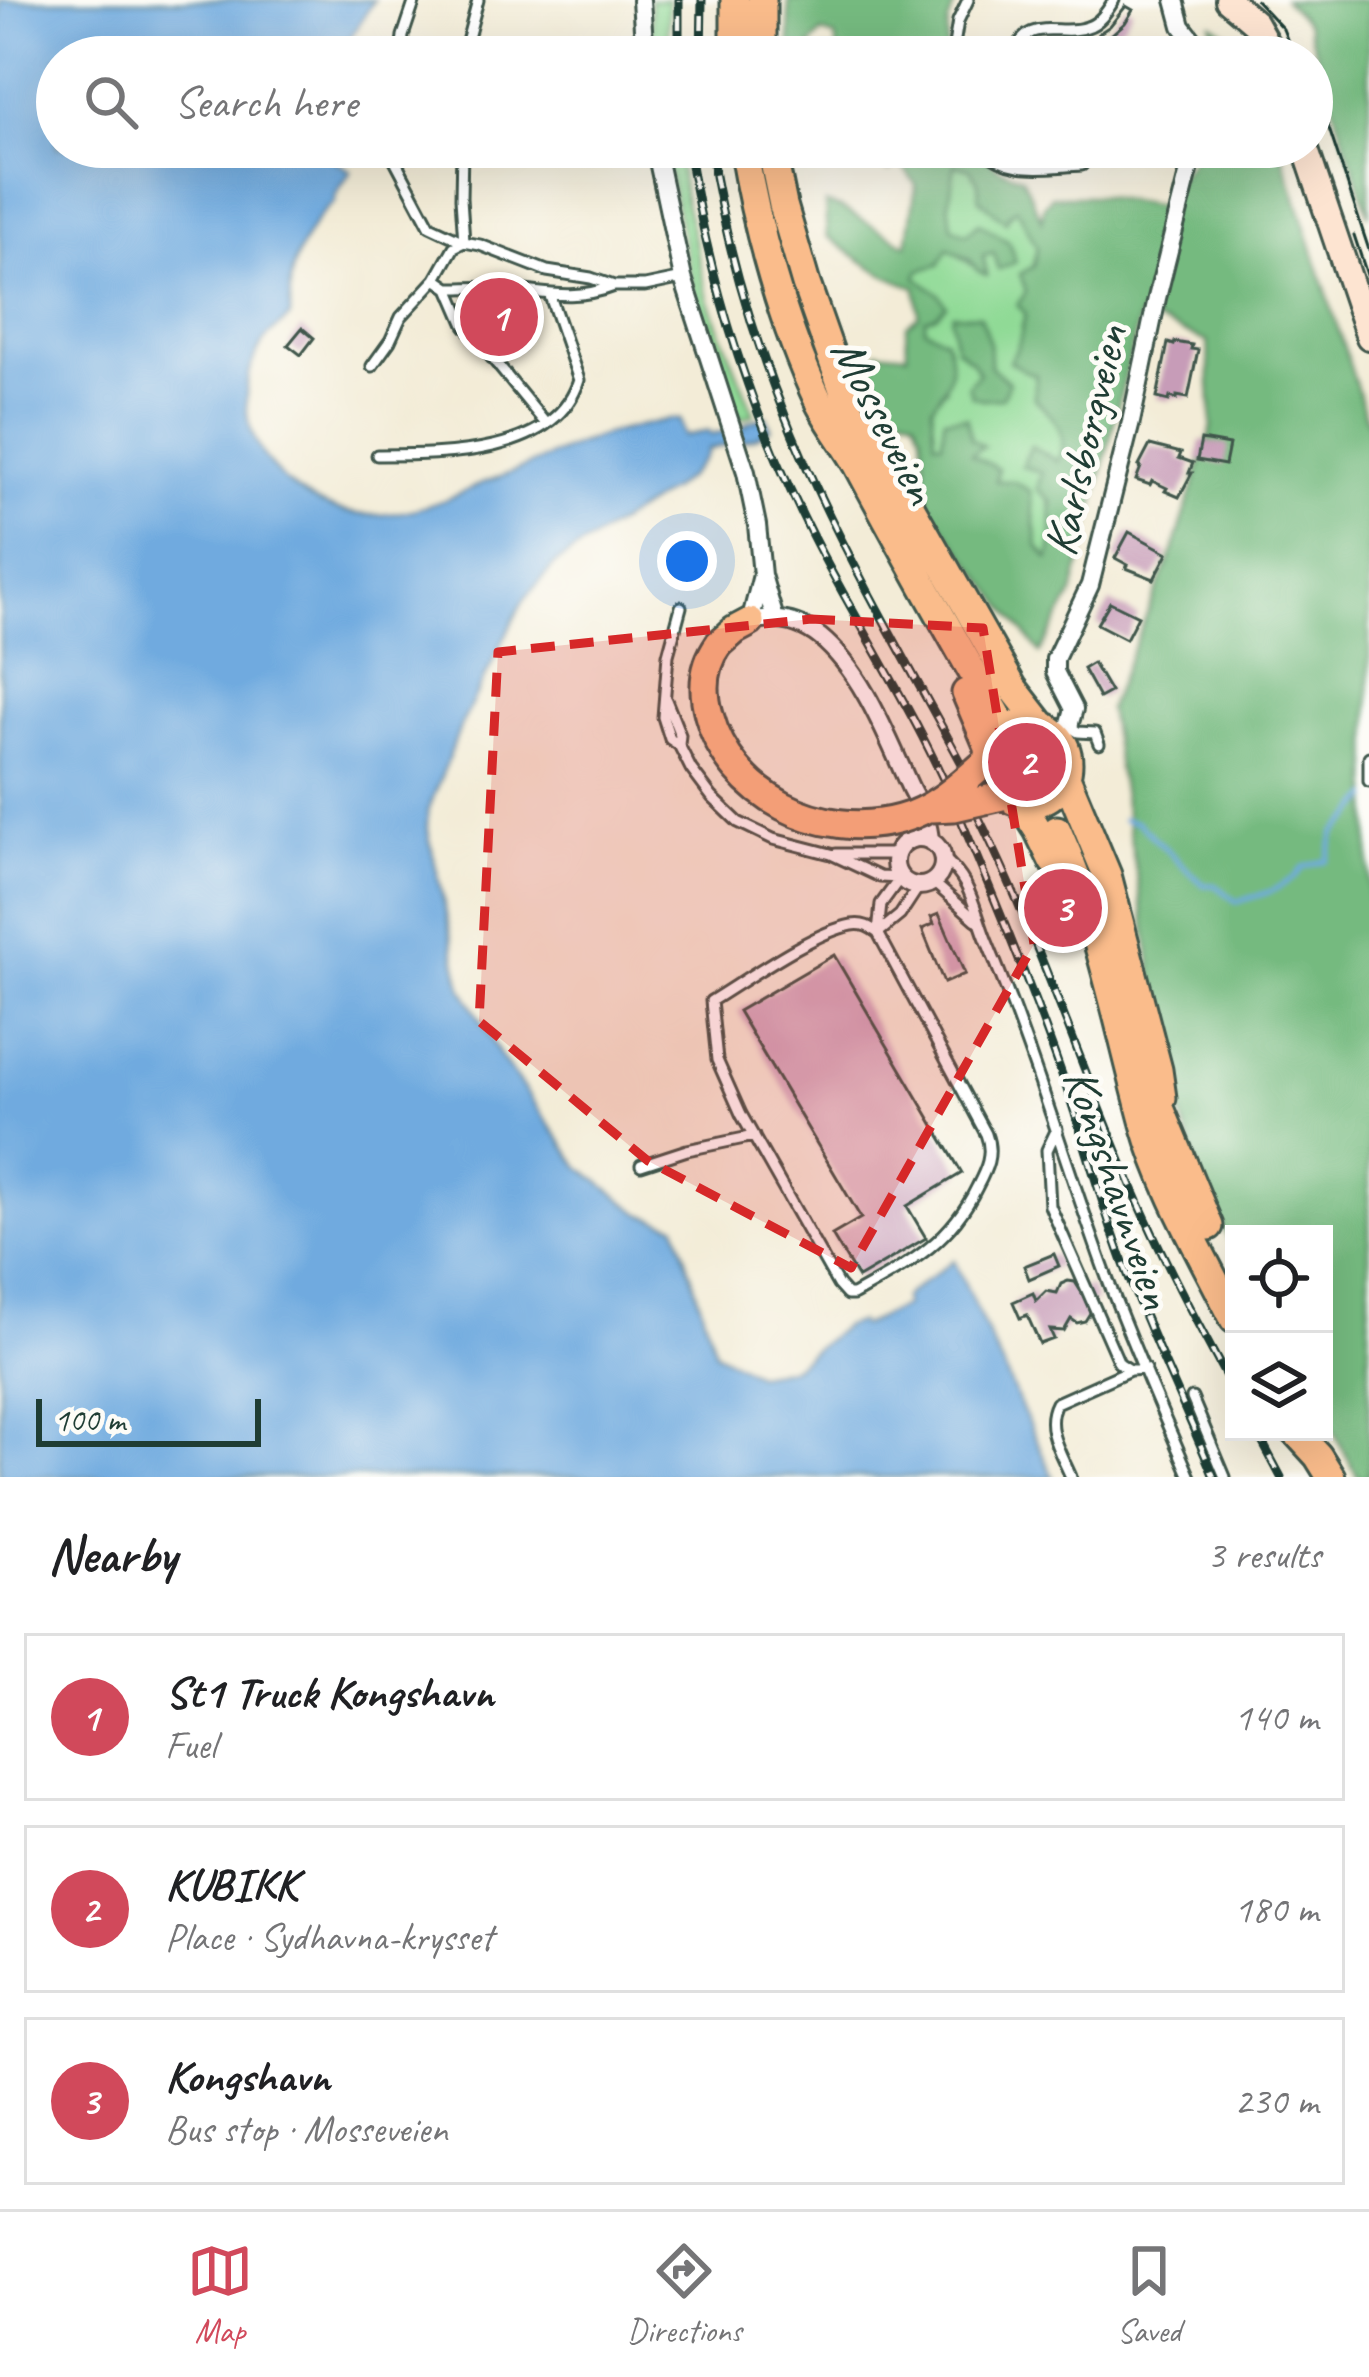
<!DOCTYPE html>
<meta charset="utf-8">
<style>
body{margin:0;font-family:Caveat,sans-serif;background:#f6f6f6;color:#202124}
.controls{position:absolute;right:36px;bottom:36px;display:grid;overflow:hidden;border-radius:0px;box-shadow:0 12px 48px #0002}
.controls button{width:108px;height:108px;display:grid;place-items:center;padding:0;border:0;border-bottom:3px solid #e0e0e0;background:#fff;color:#202124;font:60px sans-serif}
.scale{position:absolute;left:36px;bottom:30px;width:225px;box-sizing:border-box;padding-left:12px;border:6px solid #1f3d34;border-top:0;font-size:33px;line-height:42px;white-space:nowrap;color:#1f3d34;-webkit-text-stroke:9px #fdfcf7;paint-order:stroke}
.you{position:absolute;left:687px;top:561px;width:42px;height:42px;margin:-30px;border:9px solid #fff;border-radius:50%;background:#1a73e8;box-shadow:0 0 0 18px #1a73e833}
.badge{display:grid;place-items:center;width:78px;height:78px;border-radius:50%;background:#d1495b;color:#fff;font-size:39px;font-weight:700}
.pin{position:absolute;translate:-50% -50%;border:6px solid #fff;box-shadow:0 3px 12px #0006}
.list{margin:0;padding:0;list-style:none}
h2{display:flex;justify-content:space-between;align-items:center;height:156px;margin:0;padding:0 48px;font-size:51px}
h2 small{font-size:39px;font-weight:400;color:#757577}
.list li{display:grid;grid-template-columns:78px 1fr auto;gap:36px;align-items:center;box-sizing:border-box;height:168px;margin:0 24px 24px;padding:0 24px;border:3px solid #e0e0e0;border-radius:0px}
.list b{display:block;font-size:45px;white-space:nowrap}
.list p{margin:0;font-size:39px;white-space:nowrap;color:#757577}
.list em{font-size:39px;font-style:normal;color:#757577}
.icon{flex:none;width:66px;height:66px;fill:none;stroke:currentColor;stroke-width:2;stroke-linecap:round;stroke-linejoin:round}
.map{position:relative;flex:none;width:1369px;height:1477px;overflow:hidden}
.search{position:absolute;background:#fff;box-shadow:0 12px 48px #0002;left:36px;right:36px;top:36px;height:132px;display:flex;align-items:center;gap:30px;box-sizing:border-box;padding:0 42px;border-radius:66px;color:#757577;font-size:45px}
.sheet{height:732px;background:#fff}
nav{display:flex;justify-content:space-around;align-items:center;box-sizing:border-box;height:168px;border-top:3px solid #e0e0e0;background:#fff;font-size:33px;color:#757577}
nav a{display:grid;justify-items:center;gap:6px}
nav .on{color:#d1495b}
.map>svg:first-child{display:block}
</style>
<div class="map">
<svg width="1369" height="1477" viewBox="0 0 1369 1477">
<rect width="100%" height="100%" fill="#fdfcf7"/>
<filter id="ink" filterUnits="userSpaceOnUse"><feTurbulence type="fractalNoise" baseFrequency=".00833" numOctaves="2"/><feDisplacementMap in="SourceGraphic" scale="24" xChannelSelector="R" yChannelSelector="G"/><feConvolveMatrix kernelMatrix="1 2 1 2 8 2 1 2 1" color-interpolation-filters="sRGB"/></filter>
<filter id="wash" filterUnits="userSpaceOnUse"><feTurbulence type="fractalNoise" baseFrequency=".004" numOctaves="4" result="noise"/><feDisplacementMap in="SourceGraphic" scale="48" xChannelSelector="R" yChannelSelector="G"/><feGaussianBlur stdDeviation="2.7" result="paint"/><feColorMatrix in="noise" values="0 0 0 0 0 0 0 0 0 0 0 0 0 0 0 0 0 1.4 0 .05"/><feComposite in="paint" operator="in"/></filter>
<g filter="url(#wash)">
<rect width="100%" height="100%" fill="#f3ecd7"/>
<path fill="#90da96" stroke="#588c65" stroke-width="3" fill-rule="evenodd" d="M650,0H668V57H654Z
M663,147H677L684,198L709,302L754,414L740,419L738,413L734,412L695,295Z
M954,164L970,168L978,182L980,199L1005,221L1017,207L1037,248L1026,292V313L1022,326L1021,344L1037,375L1034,398L1061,425L1063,450L1058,462L1032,447L1022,465L1042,473C1051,497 1056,535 1050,560L1038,546L1034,515L995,481L942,443L935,441L931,406L946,388L925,330L917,277L919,270L948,249C960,255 977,271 987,273L983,256L994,253L1016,262L952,227L949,203ZM953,314L965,317L989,341L990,366L979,373L972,361L956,348Z
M1001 762a26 26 0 1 1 52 0a26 26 0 1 1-52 0Z"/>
<path fill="#74ba7f" stroke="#4a7c5a" stroke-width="3" fill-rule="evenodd" d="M788,0H956L948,23L946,57H839L835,37L822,33L810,46L820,57H791Z
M1284,0H1369V215L1306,23Z
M1212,24L1238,39L1246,57H1214Z
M862,147H972L1000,169L1022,177L1042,220L1044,206L1052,196H1100L1159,206L1200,147H1280L1369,426V1477H1358L1324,1414V1234H1234V1249L1210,1205L1158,1042L1151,959L1108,709L1174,549L1212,426L1208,342L1140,314L1073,594L1040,653L929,507L922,433L914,418C885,409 882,392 872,365L878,351L907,354L906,325L919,315L916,287C881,277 856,257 827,236L825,203L841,208L907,245L916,185L899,161L889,171L862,150ZM955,164L970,169L978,182L980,199L1006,222L1009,214L1017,208L1037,248L1034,266L1020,274L1026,292L1017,305L1026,314C1018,336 1024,340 1009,361L1024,371L1036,375L1034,398C1053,417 1072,433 1058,461L1031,446L1022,466L1042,473L1037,489L1052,501C1050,521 1055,540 1049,559L1038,546L1030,491L1013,481H996L998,469L971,454L984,446L971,439L967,417L944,418L942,442L935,441L932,406C950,383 955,368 946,339L925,329V319L936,315L946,305L939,294L917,277L920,270L939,265L948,249L970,260L978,271L987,275L983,256L994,253L998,270L1016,262L1009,242L979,223L966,234L952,227L949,203Z
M952,314L980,315L989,341L990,366L1009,382L1002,398L982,399L972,396L968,385L979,373L972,361L956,348L951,319Z"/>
<path fill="#6faadf" stroke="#47748a" stroke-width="3" d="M0,0H374L338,57H57V147H314L351,171L335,196V202C313,217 291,260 290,287C289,297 291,307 290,317C281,326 270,332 263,342C212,424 285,514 372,515C406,515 440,503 470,489C476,487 481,483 487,481C528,469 566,446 607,434C628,428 649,424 670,419L680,420L684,436L709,431L711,435L746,426L747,423L766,416L771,428L754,438L707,450V454L689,476L669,491L556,563L523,601L461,725L428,811L427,826L462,987L502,1059L580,1167L641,1214L676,1225L715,1352L756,1374L791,1368L844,1326L858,1322L861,1326L905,1306L903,1299L906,1295L954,1260L1053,1477H0Z"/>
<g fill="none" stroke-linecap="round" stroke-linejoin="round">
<path stroke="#6faadf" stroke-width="4.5" d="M1123,819L1137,822L1204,885H1215L1237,902L1272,891L1295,877L1303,867L1327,860L1335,833L1353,817L1369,797"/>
</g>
<g id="blocks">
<path fill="#c79cb8" d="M1126,6L1133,10L1125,23L1103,42L1098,34L1110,26Z
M1024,147H1074V150L1024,155Z
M302,328L314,338L301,355L288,345Z
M1175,342L1192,345L1191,349L1198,350L1188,398L1177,396V399L1170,397L1169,401L1157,398L1168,343L1174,345Z
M1201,440L1229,445L1225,465L1197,460Z
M1150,445L1181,453L1179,458L1193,463L1189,473H1192L1179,497L1165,491L1167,488L1152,481L1150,485L1136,480L1141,467L1139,466Z
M1129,532L1168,553L1154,579L1126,568L1128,565L1115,558Z
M1110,602L1138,616L1126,639L1097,624Z
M1093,663L1110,692L1099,698L1083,669Z
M939,914L965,974L944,983L922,929L934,924L931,917Z
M834,955L962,1173L907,1206L926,1238L858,1278L832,1235L861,1218L738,1011Z
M1054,1254L1059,1266L1029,1279L1024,1266Z
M1068,1281L1075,1282L1080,1290L1090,1286L1097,1301L1088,1305L1090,1313L1085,1321L1077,1323L1071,1319L1064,1331L1050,1330L1054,1339L1040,1344L1027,1315L1020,1318L1013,1302L1033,1293L1036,1301L1046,1291L1057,1293L1061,1284Z"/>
</g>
</g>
<g filter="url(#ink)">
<use href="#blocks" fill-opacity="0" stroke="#3f574c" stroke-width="3"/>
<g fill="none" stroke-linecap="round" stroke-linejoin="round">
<path stroke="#c9c9b6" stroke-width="27" stroke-dasharray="27 14" stroke-linecap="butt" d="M1007,708L1038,762L1067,825"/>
<g stroke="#3f574c" stroke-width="15">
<path id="service" d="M401,57L403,36L415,0
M463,57L478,0
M952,57L958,21L968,0
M1014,57C1026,13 1059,38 1087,27C1100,23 1107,11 1114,0
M462,147L461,198L464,242L480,245L547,271L591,278L614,286H645L683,278
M980,147C1012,175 1042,167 1082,165
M436,279L449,288L465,325L546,424
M449,288C469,288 489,286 508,289C548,293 575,301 614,286
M372,366L390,341L401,317L436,279L454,247L464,242L430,226L388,147
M377,455C441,455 556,456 579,380L550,296
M681,607L668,655L663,717L670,739L679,745L691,769L712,797L738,822L773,839L831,854L880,877L900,878
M666,700L680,735L679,745
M1069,726L1078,732L1095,733L1099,744
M1369,757V781
M836,854H896
M942,857C974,883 973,909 988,944C1032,1049 1064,1158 1102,1264C1128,1336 1160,1407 1190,1477
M933,882L976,920
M878,933C870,927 863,923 852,925C813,932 747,979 711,1001L717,1060L741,1114L838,1285L847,1295H853C906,1265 949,1245 977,1187C986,1170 994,1154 986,1134L878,933L881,904L900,878
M878,933L900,915L919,886
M1057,1129L1047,1150L1050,1206L1119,1363L1130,1370L1145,1369
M641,1165L687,1150L754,1136
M1192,1398L1225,1477
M1071,1477C1061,1453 1043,1428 1056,1403L1130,1370"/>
</g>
<g stroke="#3f574c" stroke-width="22">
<path id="minor" d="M641,0L645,57
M1175,0L1182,26L1206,57
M655,147L683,278L746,472L757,525L762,575L775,619
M762,575L750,622C776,616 800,621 820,637C864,673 888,740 911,789C920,807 929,820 930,841
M1059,737L1069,726L1074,709L1055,672V659L1090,585L1131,422L1157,298L1195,147
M895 862a24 24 0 1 1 48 0a24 24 0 1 1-48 0Z"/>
</g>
<g stroke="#3f574c" stroke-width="30">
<path id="secondary" d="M1228,0L1255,23L1274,57
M1305,147L1369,337"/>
</g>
<g stroke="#3f574c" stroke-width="33">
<path id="trunk" d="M762,0V57
M735,57V0
M743,147C757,231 783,325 819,402C830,424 846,444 858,465C903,549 949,632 997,714
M771,147L783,205L806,284L865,452
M864,425L1013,688L1041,724
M719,644L735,630L750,622
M966,693L990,750
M988 763a40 40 0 1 1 80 0a40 40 0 1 1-80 0Z
M1066,777L1107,875L1158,1070L1162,1098
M1020,802L1038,830L1053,861
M1057,830C1100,924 1118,1025 1145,1124C1164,1192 1203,1256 1234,1319
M1148,1079L1209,1226
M1296,1432L1318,1456L1331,1477"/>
</g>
<use href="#service" stroke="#fff" stroke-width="9"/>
<use href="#minor" stroke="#fff" stroke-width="16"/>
<use href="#secondary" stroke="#fde4d1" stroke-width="24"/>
<use href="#trunk" stroke="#fabc8b" stroke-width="27"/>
<path stroke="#1f3d34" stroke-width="3" d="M1256,0L1283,29L1294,57
M1312,77L1369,250
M1354,235L1369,281"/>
<g stroke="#1f3d34" stroke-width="9">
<path id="rail" d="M679,57V0
M701,57L702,0
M688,147C709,281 751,414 812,535C858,626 916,713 956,808C996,902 1036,998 1069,1095C1087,1150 1102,1205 1122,1259C1149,1333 1184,1404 1214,1477
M710,147C728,259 761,366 808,470C859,583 924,691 982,801
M963,787C1031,915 1075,1052 1131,1185C1161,1256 1197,1323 1234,1391
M1257,1432L1281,1477"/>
</g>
<use href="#rail" stroke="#fdfcf7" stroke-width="4.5" stroke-dasharray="14" stroke-linecap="butt"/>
<g stroke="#3f574c" stroke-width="33" stroke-linecap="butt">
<path id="trunk-bridge" d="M719,644C703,666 702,690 709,715C731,797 821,841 900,819C934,810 959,786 985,763
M932,808L954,807L1002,796"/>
</g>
<use href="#trunk-bridge" stroke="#fabc8b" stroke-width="27"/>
</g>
</g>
<path fill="#d62828" fill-opacity="0.2" stroke="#d62828" stroke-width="9" stroke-dasharray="24 15" stroke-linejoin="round" d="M811,619L983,628L1034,944L851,1268L648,1161L479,1021L498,652Z"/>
<g text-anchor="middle" stroke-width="10" stroke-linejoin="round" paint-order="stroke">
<g font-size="48" fill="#1f3d34" stroke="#fdfcf7">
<text transform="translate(886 420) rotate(63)" y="17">Mosseveien</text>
<text transform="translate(1084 440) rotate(-77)" y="17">Karlsborgveien</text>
<text transform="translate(1120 1188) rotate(71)" y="17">Kongshavnveien</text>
</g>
</g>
</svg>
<div class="controls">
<button><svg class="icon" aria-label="locate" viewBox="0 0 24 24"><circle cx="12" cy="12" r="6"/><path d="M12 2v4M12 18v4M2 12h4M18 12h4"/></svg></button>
<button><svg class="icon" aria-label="layers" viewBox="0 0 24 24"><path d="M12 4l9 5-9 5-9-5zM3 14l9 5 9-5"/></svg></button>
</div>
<div class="scale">100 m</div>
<div class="you"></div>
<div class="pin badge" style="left:499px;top:317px">1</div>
<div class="pin badge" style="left:1027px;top:762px">2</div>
<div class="pin badge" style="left:1063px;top:908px">3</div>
<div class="search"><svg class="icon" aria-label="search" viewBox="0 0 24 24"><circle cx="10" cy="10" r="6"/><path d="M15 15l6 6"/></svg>Search here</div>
</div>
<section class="sheet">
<h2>Nearby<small>3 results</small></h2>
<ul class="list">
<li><span class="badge">1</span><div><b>St1 Truck Kongshavn</b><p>Fuel</p></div><em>140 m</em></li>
<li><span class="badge">2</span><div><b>KUBIKK</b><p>Place · Sydhavna-krysset</p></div><em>180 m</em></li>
<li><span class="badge">3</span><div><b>Kongshavn</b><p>Bus stop · Mosseveien</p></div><em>230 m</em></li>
</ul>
</section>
<nav>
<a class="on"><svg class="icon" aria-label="map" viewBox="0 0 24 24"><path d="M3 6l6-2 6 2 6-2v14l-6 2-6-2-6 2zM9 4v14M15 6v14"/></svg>Map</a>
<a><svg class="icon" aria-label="directions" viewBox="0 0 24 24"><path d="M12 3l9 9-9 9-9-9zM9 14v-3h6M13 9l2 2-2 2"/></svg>Directions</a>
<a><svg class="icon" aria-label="saved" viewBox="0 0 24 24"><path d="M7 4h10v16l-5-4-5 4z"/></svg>Saved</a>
</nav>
